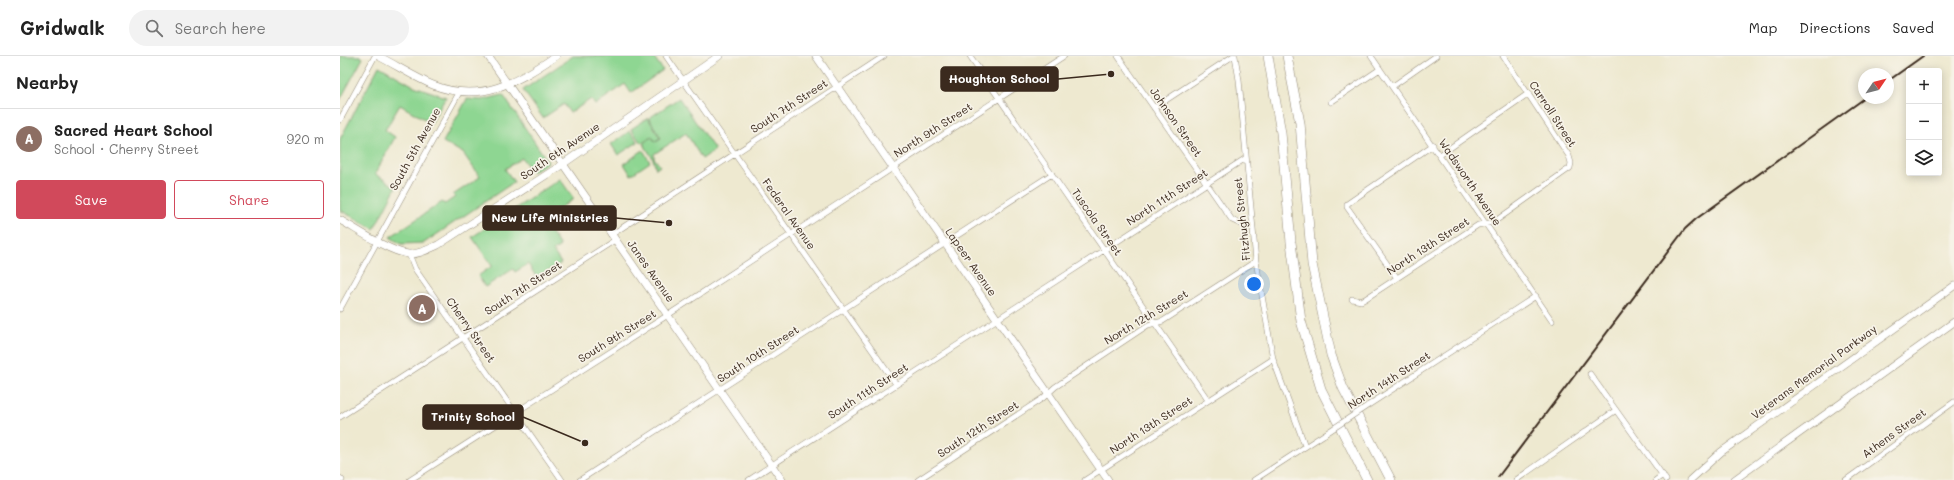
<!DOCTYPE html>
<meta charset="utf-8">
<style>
body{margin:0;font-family:Mali,sans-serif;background:#f2f2f2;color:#222}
.controls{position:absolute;right:12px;top:12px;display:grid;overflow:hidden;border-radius:4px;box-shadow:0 2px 10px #0003}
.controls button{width:36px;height:36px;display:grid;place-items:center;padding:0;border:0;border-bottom:1px solid #e0e0e0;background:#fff;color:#222;font:20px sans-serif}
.compass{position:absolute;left:1518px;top:12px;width:36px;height:36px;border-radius:50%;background:#fff;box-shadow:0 2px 10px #0003;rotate:55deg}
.you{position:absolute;left:914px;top:228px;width:14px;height:14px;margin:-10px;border:3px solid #fff;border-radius:50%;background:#1a73e8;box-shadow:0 0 0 6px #1a73e833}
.badge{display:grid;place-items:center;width:26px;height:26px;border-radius:50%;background:#d1495b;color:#fff;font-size:13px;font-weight:700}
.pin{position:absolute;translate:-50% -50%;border:2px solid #fff;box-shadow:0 1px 4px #0006}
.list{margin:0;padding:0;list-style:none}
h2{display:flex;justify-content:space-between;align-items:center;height:52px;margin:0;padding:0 16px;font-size:17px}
h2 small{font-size:13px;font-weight:400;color:#767676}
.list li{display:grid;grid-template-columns:26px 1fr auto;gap:12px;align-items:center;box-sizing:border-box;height:60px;padding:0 16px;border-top:1px solid #e0e0e0}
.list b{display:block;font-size:15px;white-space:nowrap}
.list p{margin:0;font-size:13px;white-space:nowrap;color:#767676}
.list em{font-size:13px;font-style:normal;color:#767676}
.actions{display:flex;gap:8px;padding:12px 16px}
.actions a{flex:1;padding:9px 0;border:1px solid #d1495b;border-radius:4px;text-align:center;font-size:14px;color:#d1495b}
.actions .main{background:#d1495b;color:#fff}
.icon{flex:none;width:22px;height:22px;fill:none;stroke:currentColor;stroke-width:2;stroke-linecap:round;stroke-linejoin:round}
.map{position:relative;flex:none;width:1614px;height:424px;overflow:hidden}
header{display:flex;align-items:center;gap:24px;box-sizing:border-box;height:56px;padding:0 20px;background:#fff;border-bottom:1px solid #e0e0e0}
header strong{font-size:19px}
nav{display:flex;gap:22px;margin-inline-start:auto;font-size:14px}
.search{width:280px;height:36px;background:#f2f2f2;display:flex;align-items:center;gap:10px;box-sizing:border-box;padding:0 14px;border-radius:22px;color:#767676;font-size:15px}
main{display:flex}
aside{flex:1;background:#fff}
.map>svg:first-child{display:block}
</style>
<header>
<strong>Gridwalk</strong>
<div class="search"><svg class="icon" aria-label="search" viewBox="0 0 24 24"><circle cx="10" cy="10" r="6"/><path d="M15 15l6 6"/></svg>Search here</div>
<nav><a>Map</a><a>Directions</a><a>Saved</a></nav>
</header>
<main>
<aside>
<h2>Nearby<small></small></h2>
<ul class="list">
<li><span class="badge" style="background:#8d6e63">A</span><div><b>Sacred Heart School</b><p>School · Cherry Street</p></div><em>920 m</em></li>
</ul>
<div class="actions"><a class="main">Save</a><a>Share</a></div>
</aside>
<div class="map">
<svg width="1614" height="424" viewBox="0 0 1614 424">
<rect width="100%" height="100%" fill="#f7f3e8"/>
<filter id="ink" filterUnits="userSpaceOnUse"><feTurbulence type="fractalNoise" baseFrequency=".025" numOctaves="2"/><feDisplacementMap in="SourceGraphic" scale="8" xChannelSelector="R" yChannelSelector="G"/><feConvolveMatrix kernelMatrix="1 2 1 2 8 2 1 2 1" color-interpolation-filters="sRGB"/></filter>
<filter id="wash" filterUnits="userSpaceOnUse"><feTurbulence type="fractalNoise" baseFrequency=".012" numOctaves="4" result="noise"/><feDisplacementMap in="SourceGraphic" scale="16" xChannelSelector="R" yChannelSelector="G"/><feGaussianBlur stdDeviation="0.9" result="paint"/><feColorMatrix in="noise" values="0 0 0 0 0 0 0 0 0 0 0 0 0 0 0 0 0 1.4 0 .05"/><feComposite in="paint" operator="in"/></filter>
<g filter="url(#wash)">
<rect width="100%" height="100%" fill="#eee9d0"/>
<path fill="#8ed692" stroke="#648058" d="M0,0H20L23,2L0,44Z
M233,0H313L323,14L291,37L285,28L255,49L251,43L230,57L224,48L203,62L183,34Z
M39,10L74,30L106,41L91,67L60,49L45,74L55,81L35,118L56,131L34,173L0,154V83Z
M163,39L208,106L192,116L182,102L165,113L174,126L84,187L61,188L50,181L102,146L105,148L115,141L113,139L140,121L123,97L103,86L127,43L142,44Z
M339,42L375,94L362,103L346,77L314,98V102L320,110L316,113L313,103L303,87L312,81L315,86L321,82L309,62Z
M308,62L320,82L315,85L312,80L301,87L291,73Z
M290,75L298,86L278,99L271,88Z
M303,94L310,106L291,119L284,108Z
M220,123L234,143L202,163L220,190L213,195L221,207L197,222L188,208L175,216L173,213L145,231L138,220L152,210L132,181Z"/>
</g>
<g filter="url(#ink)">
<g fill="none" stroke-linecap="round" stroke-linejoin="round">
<g stroke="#948a77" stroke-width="6">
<path id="street" d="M326,0L556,328
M630,0L868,344
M778,0L892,164L907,171L913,172
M895,0L899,24L916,205L933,303L965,390
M1031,0L1212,265
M1053,30L1096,0
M991,46L1040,13
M814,52L893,0
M0,64L35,0
M1100,99L1189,37
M271,179L544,0
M69,198L75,213L222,424
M1057,222L1007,151V148L1093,89
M1012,243L1021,245L1025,243L1138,169L1154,166L1230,112L1231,107L1229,100L1163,0
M0,253L120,35
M1250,318L1326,424
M1027,350L1196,240
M0,361L275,184
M0,422L2,424
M70,424L328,259L724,0
M240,424L712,118
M409,424L906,102
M578,424L703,342L715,331L808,269L823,265L916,205
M745,424L933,303
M914,424L985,378
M1176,424L1276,354
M1316,424L1323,419
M1506,424L1614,346"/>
</g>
<g stroke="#948a77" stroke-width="8">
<path id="secondary" d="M38,0C56,9 74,21 93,29C141,48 177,26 216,0
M148,0L442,424
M476,0L768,424
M0,164C18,174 48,195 68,198C78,199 89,193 98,189L217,112L379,0
M1350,424L1381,396L1614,230
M1394,424L1614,266"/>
</g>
<g stroke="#948a77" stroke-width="10">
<path id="highway" d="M928,0L941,77L951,186L961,265L981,333L1027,424
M947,0L960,67L972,208L991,299L1003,332L1051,424"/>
</g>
<use href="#street" stroke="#fff" stroke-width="5"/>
<use href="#secondary" stroke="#fff" stroke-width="7"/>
<use href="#highway" stroke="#fff" stroke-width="9"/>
<path stroke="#3b2a1e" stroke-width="2" d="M1548,25L1583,0
M1158,421L1345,173L1356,163L1525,42"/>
<g stroke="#948a77" stroke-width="6" stroke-linecap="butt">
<path id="street-bridge" d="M985,378L1027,350"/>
</g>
<use href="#street-bridge" stroke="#fff" stroke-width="5"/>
</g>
</g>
<g text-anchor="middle" stroke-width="3.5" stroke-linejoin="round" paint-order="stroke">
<g font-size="11" fill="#3b2a1e" stroke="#f7f3e8">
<text transform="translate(449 50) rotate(-33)" y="4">South 7th Street</text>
<text transform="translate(1213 58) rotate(57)" y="4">Carroll Street</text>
<text transform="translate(836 66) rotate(55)" y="4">Johnson Street</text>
<text transform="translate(593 74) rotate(-33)" y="4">North 9th Street</text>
<text transform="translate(75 93) rotate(-61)" y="4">South 5th Avenue</text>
<text transform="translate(220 95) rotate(-34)" y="4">South 6th Avenue</text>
<text transform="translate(1130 126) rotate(56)" y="4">Wadsworth Avenue</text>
<text transform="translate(827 141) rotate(-33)" y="4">North 11th Street</text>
<text transform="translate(449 158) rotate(55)" y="4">Federal Avenue</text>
<text transform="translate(902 163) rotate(-96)" y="4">Fitzhugh Street</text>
<text transform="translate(757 166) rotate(55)" y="4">Tuscola Street</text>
<text transform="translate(1088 190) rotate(-33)" y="4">North 13th Street</text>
<text transform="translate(631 206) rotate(55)" y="4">Lapeer Avenue</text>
<text transform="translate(311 215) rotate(55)" y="4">Janes Avenue</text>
<text transform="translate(183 232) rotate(-33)" y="4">South 7th Street</text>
<text transform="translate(806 261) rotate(-31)" y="4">North 12th Street</text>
<text transform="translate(131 274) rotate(55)" y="4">Cherry Street</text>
<text transform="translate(277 280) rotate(-32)" y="4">South 9th Street</text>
<text transform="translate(418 298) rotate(-33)" y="4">South 10th Street</text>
<text transform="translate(1474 316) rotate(-36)" y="4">Veterans Memorial Parkway</text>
<text transform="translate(1049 324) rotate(-33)" y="4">North 14th Street</text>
<text transform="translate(528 335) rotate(-33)" y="4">South 11th Street</text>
<text transform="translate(811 369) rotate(-33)" y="4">North 13th Street</text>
<text transform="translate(638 373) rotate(-33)" y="4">South 12th Street</text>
<text transform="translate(1554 377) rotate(-36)" y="4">Athens Street</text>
</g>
</g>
<path fill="none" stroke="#3b2a1e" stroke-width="1.5" d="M771 18L718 23M329 167L276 162M245 387L183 361"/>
<g fill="#3b2a1e" stroke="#f7f3e8" stroke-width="1.5">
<circle cx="771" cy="18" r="4"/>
<circle cx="329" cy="167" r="4"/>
<circle cx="245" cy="387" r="4"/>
</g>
<g fill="#3b2a1e" stroke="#3b2a1e" stroke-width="1.5">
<rect x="601" y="11" width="117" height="24" rx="4"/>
<rect x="143" y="150" width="133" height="24" rx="4"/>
<rect x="83" y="349" width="100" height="24" rx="4"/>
</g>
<g font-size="12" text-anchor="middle" font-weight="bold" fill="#fff">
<text x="659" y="27">Houghton School</text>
<text x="210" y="166">New Life Ministries</text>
<text x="133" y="365">Trinity School</text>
</g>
</svg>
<div class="controls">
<button>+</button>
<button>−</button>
<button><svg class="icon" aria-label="layers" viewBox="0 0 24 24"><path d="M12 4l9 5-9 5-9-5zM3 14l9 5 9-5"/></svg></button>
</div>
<svg class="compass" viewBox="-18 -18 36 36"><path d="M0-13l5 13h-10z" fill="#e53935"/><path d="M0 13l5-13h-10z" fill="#767676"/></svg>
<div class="you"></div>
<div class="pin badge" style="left:82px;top:252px;background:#8d6e63">A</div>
</div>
</main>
